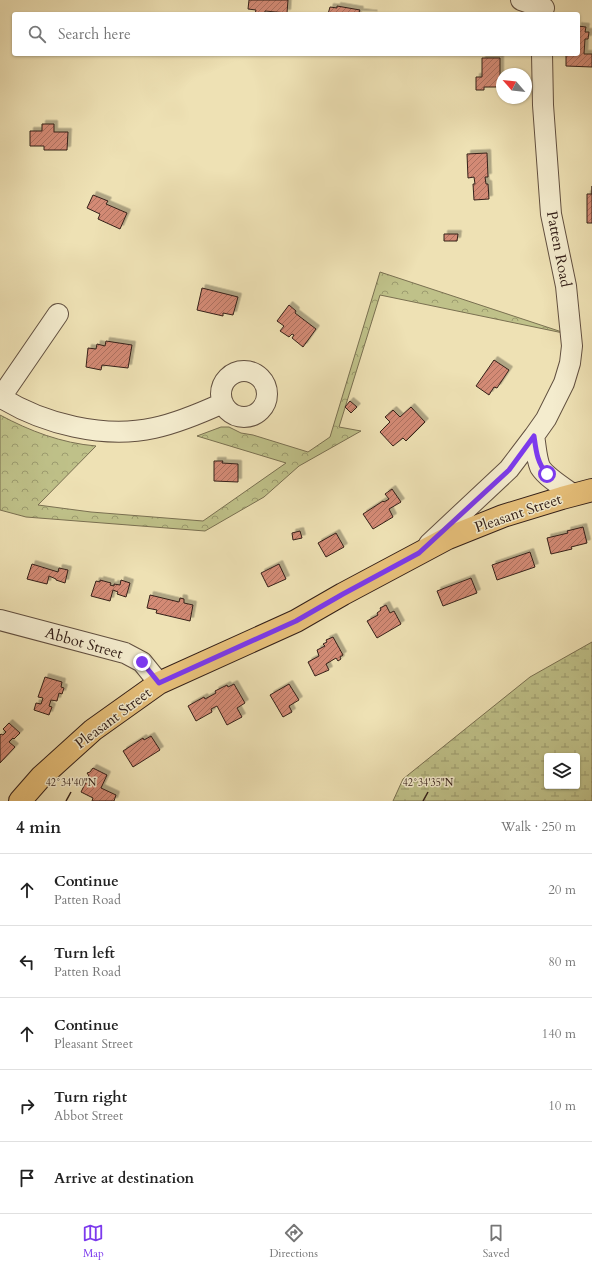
<!DOCTYPE html>
<meta charset="utf-8">
<style>
body{margin:0;font-family:Cardo,serif;background:#f6f6f6;color:#222}
.controls{position:absolute;right:12px;bottom:12px;display:grid;overflow:hidden;border-radius:4px;box-shadow:0 1px 3px #0004}
.controls button{width:36px;height:36px;display:grid;place-items:center;padding:0;border:0;border-bottom:1px solid #e0e0e0;background:#fff;color:#222;font:20px sans-serif}
.compass{position:absolute;left:496px;top:68px;width:36px;height:36px;border-radius:50%;background:#fff;box-shadow:0 1px 3px #0004;rotate:298deg}
.stop{position:absolute;width:12px;height:12px;margin:-9px;border:3px solid #7c3aed;border-radius:50%;background:#fff}
.stop.end{background:#7c3aed;border-color:#fff;box-shadow:0 1px 4px #0008}
.list{margin:0;padding:0;list-style:none}
h2{display:flex;justify-content:space-between;align-items:center;height:52px;margin:0;padding:0 16px;font-size:17px}
h2 small{font-size:13px;font-weight:400;color:#767676}
.list li{display:grid;grid-template-columns:26px 1fr auto;gap:12px;align-items:center;box-sizing:border-box;height:72px;padding:0 16px;border-top:1px solid #e0e0e0}
.list b{display:block;font-size:15px;white-space:nowrap}
.list p{margin:0;font-size:13px;white-space:nowrap;color:#767676}
.list em{font-size:13px;font-style:normal;color:#767676}
.icon{flex:none;width:22px;height:22px;fill:none;stroke:currentColor;stroke-width:2;stroke-linecap:round;stroke-linejoin:round}
.map{position:relative;flex:none;width:592px;height:801px;overflow:hidden}
.search{position:absolute;background:#fff;box-shadow:0 1px 3px #0004;left:12px;right:12px;top:12px;height:44px;display:flex;align-items:center;gap:10px;box-sizing:border-box;padding:0 14px;border-radius:4px;color:#767676;font-size:15px}
.sheet{height:412px;background:#fff}
nav{display:flex;justify-content:space-around;align-items:center;box-sizing:border-box;height:56px;border-top:1px solid #e0e0e0;background:#fff;font-size:11px;color:#767676}
nav a{display:grid;justify-items:center;gap:2px}
nav .on{color:#7c3aed}
.map>svg:first-child{display:block}
</style>
<div class="map">
<svg width="592" height="801" viewBox="0 0 592 801">
<defs>
<pattern id="wetland-marsh" width="20" height="14" patternUnits="userSpaceOnUse"><rect width="20" height="14" fill="#bfc189"/><path d="M1 5h8M5 5V1M11 12h8M15 12V8" fill="none" stroke="#9c9c6f"/></pattern>
<pattern id="park-crowns" width="20" height="18" patternUnits="userSpaceOnUse"><rect width="20" height="18" fill="#bfc189"/><path d="M2 6a3 3 0 1 1 6 0M12 15a3 3 0 1 1 6 0" fill="none" stroke="#9c9c6f"/></pattern>
<pattern id="building-hatch" width="6" height="6" patternUnits="userSpaceOnUse"><rect width="6" height="6" fill="#d38a74"/><path d="M-1 1l2-2M0 6l6-6M5 7l2-2" fill="none" stroke="#ac705e"/></pattern>
<filter id="shadow"><feDropShadow dx="3.5" dy="-3.5" stdDeviation="0" flood-color="#0004"/></filter>
</defs>
<rect width="100%" height="100%" fill="#eee1b4"/>
<filter id="stains"><feTurbulence type="fractalNoise" baseFrequency=".005" numOctaves="4"/><feColorMatrix values="0 0 0 0 .2 0 0 0 0 .09 0 0 0 0 .02 0 0 0 .5 -.17"/></filter>
<radialGradient id="worn" r=".72"><stop offset=".6" stop-color="#630" stop-opacity="0"/><stop offset="1" stop-color="#630" stop-opacity=".3"/></radialGradient>
<path fill="url(#wetland-marsh)" stroke="#7a7051" fill-rule="evenodd" d="M592,642V801H393L403,779L530,677ZM547,756H577V786H547Z"/>
<path fill="url(#park-crowns)" stroke="#7a7051" d="M380,272L568,334L380,295L339,427L361,431L299,466L264,497L205,531L26,517L0,510V415C30,431 61,443 96,446L38,505L91,512L203,521L286,463L197,436L221,427H229L241,433L253,435L308,452L330,437Z"/>
<path fill="url(#building-hatch)" stroke="#342019" filter="url(#shadow)" d="M249,0H288L287,13L265,11V14H255L256,10L248,9Z
M337,6L360,10L359,12L374,14H328L330,7L337,8Z
M578,26L586,27L585,32H589L588,39H585L584,54H592V67L566,66V54H578Z
M482,58H500V87H484V90H476V77H482Z
M42,124H54V132H68L67,150H44V146H30V131H42Z
M487,153L488,177H485L486,184H488L489,199L474,200L473,184H475L474,177L468,178L467,154Z
M592,186V223H587V194H592Z
M93,195L108,201L106,204L127,213L120,229L98,219L100,214L87,208Z
M444,234H458L457,241H444Z
M202,288L238,297L233,315L223,313V316L197,310Z
M289,305L296,311L295,313L316,329L303,347L292,338L294,335L292,334L289,337L280,331L284,326L277,321Z
M106,341L132,345L128,368L102,365L101,370L86,367L88,348L96,349L97,344L105,346Z
M494,360L509,370L497,388L494,387L489,395L476,386Z
M350,401L357,407L351,413L345,407Z
M411,407L425,422L406,441L403,438L393,446L380,432L390,422L385,417L393,410L400,417Z
M214,461H223L222,463L238,464V482L214,481Z
M392,489L401,502L389,509L393,517L373,529L363,514L383,501L384,502L389,499L385,494Z
M583,527L587,543L571,547L572,549L551,554L547,538L568,533L567,531Z
M300,531L302,538L293,540L292,533Z
M336,533L344,547L326,557L318,543Z
M530,552L535,567L497,580L492,565Z
M32,564L58,572L59,568L68,570L65,583L56,580V579L49,576L47,584L27,579Z
M279,564L286,579L268,587L261,573Z
M471,578L477,593L443,606L437,591Z
M100,580L111,583L110,585L114,586V584L120,585L121,580L130,583L126,597L117,594L118,592L113,590L110,601L91,596L96,581L100,582Z
M150,595L179,602L180,598L184,599V603L193,605L190,621L156,613L157,610L147,608Z
M386,605L390,613L394,611L401,624L377,638L367,621L378,615L377,613L381,610L380,608Z
M333,637L343,655L340,657L341,659L338,661L336,658L326,664L329,670L315,676L308,662L319,656L317,650L325,646L323,644L327,642L326,640Z
M45,677L62,682L61,687L64,688L62,694L59,693L57,701L51,700L49,706L52,707L49,715L34,710L36,703L41,704L43,698L38,697Z
M234,684L245,703L237,708L242,717L227,725L217,706L211,709L212,712L196,721L188,706L204,697L205,699L216,693L215,691L227,685L228,687Z
M289,684L299,700L289,706L292,712L283,717L270,695Z
M9,723L20,733L14,739L13,738L9,742L15,747L0,763V735L1,734L3,735L6,732L3,729Z
M151,736L160,750L133,767L123,751L143,738L144,740Z
M93,768L107,775L101,788L116,795L114,801H92L93,798L81,792L89,776L87,773L90,772Z"/>
<g fill="none" stroke-linecap="round" stroke-linejoin="round">
<g stroke="#625040" stroke-width="22">
<path id="minor" d="M521,0L544,8
M542,54L543,105L551,214L566,286L572,346L570,363L564,383L546,419L534,436C536,446 536,457 540,467C546,477 564,488 574,495
M221 394a23 23 0 1 1 46 0a23 23 0 1 1-46 0Z
M0,397C43,424 104,439 154,428C178,423 201,413 223,403
M1,397L58,314
M429,544L509,469L534,436
M0,620L125,653L142,662L159,683"/>
</g>
<g stroke="#342019" stroke-width="24">
<path id="major" d="M20,801L41,777L93,730L159,683L296,621L343,594L448,538L503,516L562,498L592,490"/>
</g>
<use href="#minor" stroke="#f4ecce" stroke-width="20"/>
<use href="#major" stroke="#e7c07a" stroke-width="22"/>
</g>
<g fill="none" stroke-linecap="round" stroke-linejoin="round">
<path stroke="#7c3aed" stroke-width="5" d="M142,662L159,683L296,621L343,594L419,553L509,470L534,436C536,450 537,463 547,474"/>
</g>
<path fill="none" stroke="#342019" stroke-width="1.5" d="M66,801L71,792M423,801L428,792"/>
<g text-anchor="middle" stroke-width="3" stroke-linejoin="round" paint-order="stroke">
<g font-size="15" fill="#342019" stroke="#f4ecce">
<text transform="translate(559 249) rotate(79)" y="5">Patten Road</text>
<text transform="translate(518 513) rotate(-19)" y="5">Pleasant Street</text>
<text transform="translate(84 643) rotate(16)" y="5">Abbot Street</text>
<text transform="translate(113 718) rotate(-37)" y="5">Pleasant Street</text>
</g>
</g>
<g font-size="10" text-anchor="middle" fill="#342019" stroke="#f4ecce" stroke-width="3" stroke-linejoin="round" paint-order="stroke">
<text x="71" y="786">42°34'40"N</text>
<text x="428" y="786">42°34'35"N</text>
</g>
<rect width="100%" height="100%" filter="url(#stains)"/>
<rect width="100%" height="100%" fill="url(#worn)"/>
</svg>
<div class="controls">
<button><svg class="icon" aria-label="layers" viewBox="0 0 24 24"><path d="M12 4l9 5-9 5-9-5zM3 14l9 5 9-5"/></svg></button>
</div>
<svg class="compass" viewBox="-18 -18 36 36"><path d="M0-13l5 13h-10z" fill="#e53935"/><path d="M0 13l5-13h-10z" fill="#767676"/></svg>
<div class="stop" style="left:547px;top:474px"></div>
<div class="stop end" style="left:142px;top:662px"></div>
<div class="search"><svg class="icon" aria-label="search" viewBox="0 0 24 24"><circle cx="10" cy="10" r="6"/><path d="M15 15l6 6"/></svg>Search here</div>
</div>
<section class="sheet">
<h2>4 min<small>Walk · 250 m</small></h2>
<ul class="list">
<li><svg class="icon" aria-label="ahead" viewBox="0 0 24 24"><path d="M12 20V5M6 11l6-6 6 6"/></svg><div><b>Continue</b><p>Patten Road</p></div><em>20 m</em></li>
<li><svg class="icon" aria-label="left" viewBox="0 0 24 24"><path d="M17 20v-9H6M10 6l-5 5 5 5"/></svg><div><b>Turn left</b><p>Patten Road</p></div><em>80 m</em></li>
<li><svg class="icon" aria-label="ahead" viewBox="0 0 24 24"><path d="M12 20V5M6 11l6-6 6 6"/></svg><div><b>Continue</b><p>Pleasant Street</p></div><em>140 m</em></li>
<li><svg class="icon" aria-label="right" viewBox="0 0 24 24"><path d="M7 20v-9h11M14 6l5 5-5 5"/></svg><div><b>Turn right</b><p>Abbot Street</p></div><em>10 m</em></li>
<li><svg class="icon" aria-label="arrive" viewBox="0 0 24 24"><path d="M6 21V4h12l-3 4 3 4H6"/></svg><div><b>Arrive at destination</b></div></li>
</ul>
</section>
<nav>
<a class="on"><svg class="icon" aria-label="map" viewBox="0 0 24 24"><path d="M3 6l6-2 6 2 6-2v14l-6 2-6-2-6 2zM9 4v14M15 6v14"/></svg>Map</a>
<a><svg class="icon" aria-label="directions" viewBox="0 0 24 24"><path d="M12 3l9 9-9 9-9-9zM9 14v-3h6M13 9l2 2-2 2"/></svg>Directions</a>
<a><svg class="icon" aria-label="saved" viewBox="0 0 24 24"><path d="M7 4h10v16l-5-4-5 4z"/></svg>Saved</a>
</nav>
